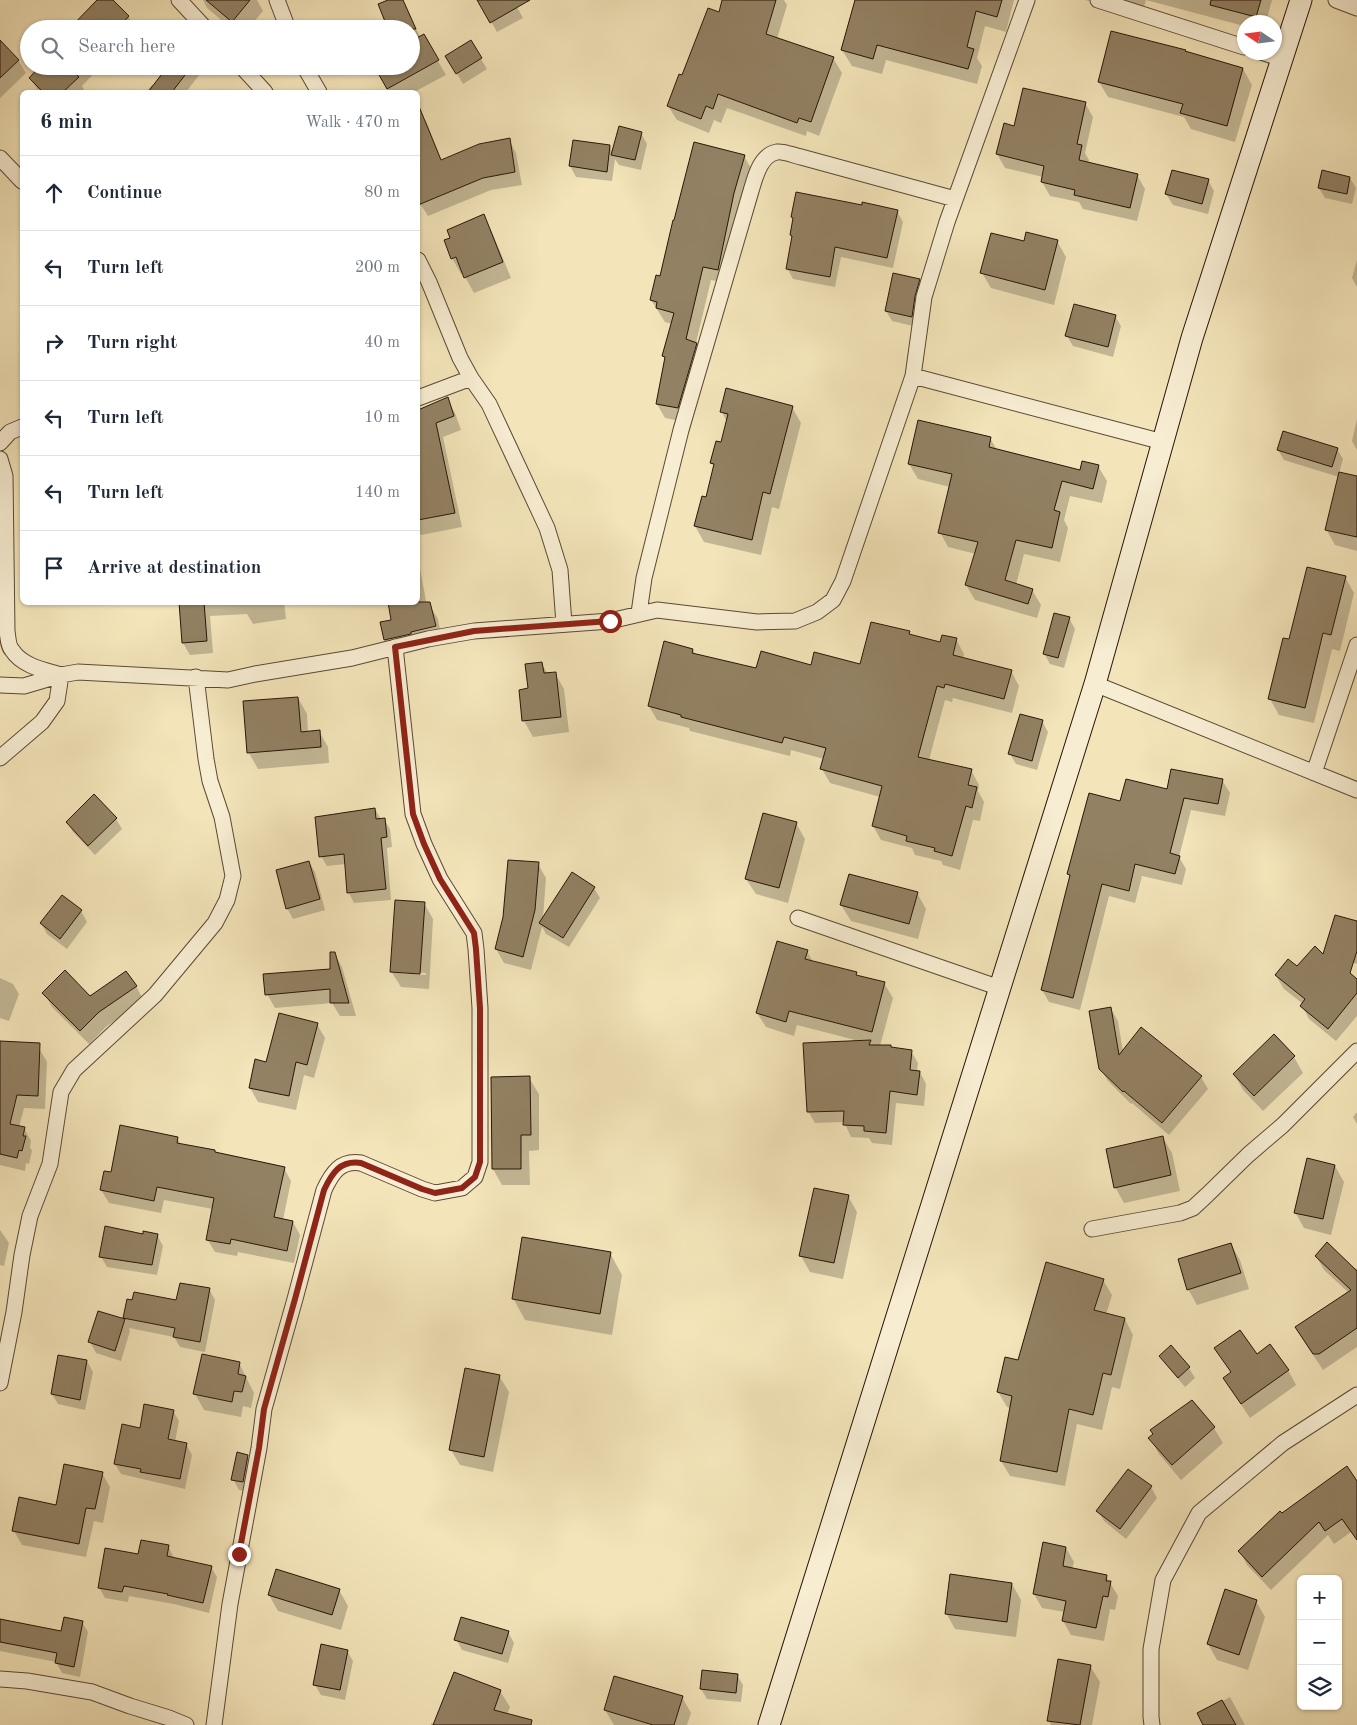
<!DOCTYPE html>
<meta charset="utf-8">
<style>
body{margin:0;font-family:"Old Standard TT",serif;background:#f6f6f7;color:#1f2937}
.controls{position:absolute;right:15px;bottom:15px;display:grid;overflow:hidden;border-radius:8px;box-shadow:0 1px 4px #0004}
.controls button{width:45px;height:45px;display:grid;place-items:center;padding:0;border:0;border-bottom:1px solid #e0e1e3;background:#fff;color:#1f2937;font:25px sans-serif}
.compass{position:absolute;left:1237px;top:15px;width:45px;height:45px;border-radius:50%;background:#fff;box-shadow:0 1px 4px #0004;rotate:283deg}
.stop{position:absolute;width:15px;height:15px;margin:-11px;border:4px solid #8f2418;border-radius:50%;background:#fff}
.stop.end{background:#8f2418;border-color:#fff;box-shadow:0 1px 5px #0008}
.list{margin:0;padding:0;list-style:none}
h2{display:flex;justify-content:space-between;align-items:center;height:65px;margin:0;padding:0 20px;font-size:21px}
h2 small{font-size:16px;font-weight:400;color:#747a83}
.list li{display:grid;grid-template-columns:32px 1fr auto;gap:15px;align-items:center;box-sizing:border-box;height:75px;padding:0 20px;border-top:1px solid #e0e1e3}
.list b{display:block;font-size:19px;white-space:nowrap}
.list em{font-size:16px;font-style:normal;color:#747a83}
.icon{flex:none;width:28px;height:28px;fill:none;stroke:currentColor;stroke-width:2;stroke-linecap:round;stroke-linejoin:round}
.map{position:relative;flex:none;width:1357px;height:1725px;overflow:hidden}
.search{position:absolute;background:#fff;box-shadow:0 1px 4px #0004;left:20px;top:20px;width:400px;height:55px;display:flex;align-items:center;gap:12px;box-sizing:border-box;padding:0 18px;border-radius:28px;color:#747a83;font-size:19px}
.panel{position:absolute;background:#fff;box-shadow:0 1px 4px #0004;left:20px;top:90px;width:400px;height:515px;border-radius:8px}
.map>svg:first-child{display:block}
</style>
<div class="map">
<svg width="1357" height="1725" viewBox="0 0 1357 1725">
<rect width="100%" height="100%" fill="#f3e4b9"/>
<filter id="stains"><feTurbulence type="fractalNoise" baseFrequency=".004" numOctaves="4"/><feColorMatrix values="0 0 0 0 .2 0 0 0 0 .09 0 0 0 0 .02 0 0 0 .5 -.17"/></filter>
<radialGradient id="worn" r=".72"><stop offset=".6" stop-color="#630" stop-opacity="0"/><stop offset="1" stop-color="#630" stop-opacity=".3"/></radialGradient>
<path fill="#0003" fill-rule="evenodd" d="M99,0H111L128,16L135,29H71Z
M203,0H257L263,11L248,29H232L207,8Z
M391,0H402L420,37L423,35L446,75L414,92H390L376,66H411V29Z
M479,0H513L523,18L497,32Z
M724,0H784L787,5L777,39L833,58L842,73L819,136L807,131L806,136L727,108L721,123L714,120L709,133L677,120L668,106L683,77L720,13Z
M856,0H1014L1006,32L985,26L977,58L982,66L977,84L886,60L882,74L852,66L842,50Z
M1085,0H1272L1266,22H1244V26L1146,0L1142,15Z
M0,42L18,60L26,73L0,98Z
M471,42L487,69L463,84L447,56Z
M1186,52L1243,69L1252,85L1235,142L1191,129L1184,117L1108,97L1099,82Z
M42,66H101L82,86L85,92H39L30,78Z
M169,66H201L203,70L186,92H146L152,85L154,87Z
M1085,103L1093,117L1085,153L1089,160L1088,164L1137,175L1145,189L1137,221L1083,209L1079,202L1050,196L1042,182L1043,177L1005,168L997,154L1015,128Z
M419,110L427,123L442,161L509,140L516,153L522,185L491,190L428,216L421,205L419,206L418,203V111Z
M641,133L647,144L641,170L619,165L615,159L612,181L576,177L570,166L610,146L613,153Z
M744,156L752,170L726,283L711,280L696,343L704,358L685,422L665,418L657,404L666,360L664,356L673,324L665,322L651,300L661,278Z
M1350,178L1356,188L1352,204L1325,198L1319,188Z
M1208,180L1214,191L1208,214L1173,205L1166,194Z
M897,211L903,222L893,268L841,257L835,287L793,279L787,268L793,239L791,235Z
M483,216L492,232L511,278L474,293L463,273L461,274L452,258L445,241L452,238Z
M1057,241L1066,257L1054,305L991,288L982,273Z
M1357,260V287L1352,278Z
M919,280L925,290L917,327L892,321L886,311Z
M1115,316L1121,326L1113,357L1073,346L1067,336Z
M447,399L455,413L461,430L443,437L462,527L421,535L418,529V411Z
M792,407L801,423L779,509L772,507L761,555L704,542L695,526L707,498L715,468L712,463L722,444L727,422L722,412Z
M1357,419V450L1352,441Z
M990,438L997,450L1081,471L1098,466L1107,481L1102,503L1070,496L1064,520L1068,528L1060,562L1024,554L1016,585L1032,590L1041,605L1037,618L975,600L966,585L976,554L948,547L940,532L950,487L918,479L909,464Z
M1337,449L1343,459L1339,473L1357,478V551L1335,545L1326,529L1339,477L1284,460L1278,450Z
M418,558L427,606H430L438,619L442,639L393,653L385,640L381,623L393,620L418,602Z
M1345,577L1354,593L1340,651L1332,649L1314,723L1279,715L1270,699L1290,640Z
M284,602L286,619L253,624L247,614L210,616L213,653L190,655L183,643L180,604L166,602Z
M1069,618L1075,629L1064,668L1050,664L1044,653Z
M909,632L911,635L941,643L956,639L964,654L963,659L1011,671L1019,686L1012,713L953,698L952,702L945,700L929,760L971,770L979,785L978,791L984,802L980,821L973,820L960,870L943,865L941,861L915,855L912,848L881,840L873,826L880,797L830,783L822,769L824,759L791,750L790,756L690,731L689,728L657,720L649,706L693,650L696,655L757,669L861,666Z
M541,663L548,674L555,673L564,689L569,732L533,737L524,721L529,689Z
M298,698L307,714L308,732L319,731L328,747L329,763L258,769L249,753L245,702Z
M1042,721L1048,732L1037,770L1016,764L1010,754Z
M1222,780L1230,793L1225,816L1191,810L1179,857L1186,869L1182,885L1142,876L1135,903L1109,896L1080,1010L1049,1002L1042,990L1071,878L1068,874L1121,803L1168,791Z
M94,796L116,819L122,829L95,855L73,832L67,822Z
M375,809L381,819H384L390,829L392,847L387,848L391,900L354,903L349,893L346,864L327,866L321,856Z
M796,823L805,839L788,903L756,894L746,879Z
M309,862L315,872L325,910L293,919L287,908Z
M538,864L546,878L543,918L594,888L600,898L569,947L546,934L542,927L531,970L504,963L496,949Z
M917,893L926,909L918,939L851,921L841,905Z
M62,897L81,911L87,922L67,949L47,934L41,923Z
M424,903L433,919L429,989L401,987L391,971ZM400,971L426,973V975L400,973Z
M1357,923V964L1336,956Z
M1315,948L1357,981V1016L1336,1041L1309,1019L1302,1006L1303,1004L1284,989L1276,976L1297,968Z
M807,951L813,962L856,973L858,977L884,983L893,998L880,1046L911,1051L918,1063L917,1072H920L926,1084L924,1106L896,1103L892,1145L872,1143L869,1138L851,1137L844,1122L815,1123L808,1111L859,1041L797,1025L794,1036L766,1027L757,1013Z
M334,953L342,967L356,1016H340L332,1003L275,1008L267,994L331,970Z
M0,978L13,984L19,994L9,1021L0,1018Z
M136,986L144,1001L107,1026L89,1044L52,1007L44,993L90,997Z
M1111,1009L1118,1021L1123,1052L1201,1077L1208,1089L1169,1135L1132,1103L1131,1104L1108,1081L1100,1068Z
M317,1024L325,1038L314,1078L304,1075L296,1110L258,1102L250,1088L267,1063Z
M0,1042L39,1048L47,1062L45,1109L24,1108L19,1127L24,1128L31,1141L30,1147L32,1151L29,1164L26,1163L25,1171L0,1165Z
M1294,1057L1303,1073L1263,1111L1243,1090L1234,1074Z
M492,1078H529L539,1094V1150L529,1151L530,1185H502L493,1169Z
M1357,1112V1124L1353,1117Z
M177,1138L181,1145L215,1151L216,1154L284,1168L291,1181L283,1220L293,1222L300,1235L294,1263L238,1252L237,1256L215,1252L207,1239L213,1209L164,1200L161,1213L109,1203L101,1190L112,1174Z
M1163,1138L1172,1153L1180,1191L1124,1203L1115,1187Z
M1335,1166L1344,1182L1331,1235L1304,1228L1295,1212Z
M848,1196L857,1212L843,1279L810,1272L801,1256Z
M0,1230L9,1243L4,1266L0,1265Z
M144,1235H157L163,1246L157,1275L107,1267L101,1257Z
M1231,1244L1240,1260L1249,1289L1197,1305L1188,1289Z
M610,1253L622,1275L612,1335L525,1320L513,1298Z
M1316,1256L1354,1270L1356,1268L1357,1269V1347L1323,1370L1304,1341L1349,1293L1324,1270Z
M1103,1280L1112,1295L1106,1315L1125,1319L1133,1335L1120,1389L1112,1387L1102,1430L1077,1424L1065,1486L1010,1476L1001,1461L1011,1408L1007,1407L998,1392L1018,1362Z
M209,1289L215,1300L205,1352L180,1347L174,1337L129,1328L130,1331L121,1361L96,1353L90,1342L99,1313L126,1321L124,1318L177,1302Z
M1171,1347L1189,1368L1195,1378L1185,1387L1167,1366L1161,1356Z
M1216,1348L1256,1356L1288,1370L1296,1385L1250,1418L1224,1379L1232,1374Z
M87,1361L93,1372L85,1410L58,1404L52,1394Z
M239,1363L254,1393L251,1408L243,1406L241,1417L204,1410L195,1394Z
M499,1376L509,1392L493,1472L460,1465L451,1450Z
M173,1411L179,1421L175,1442L186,1444L192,1455L185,1489L121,1474L115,1464L141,1429Z
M1214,1428L1223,1443L1181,1480L1159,1454L1150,1438L1154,1435Z
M247,1456L253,1466L249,1492L239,1490L233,1479Z
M1128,1470L1151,1487L1157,1498L1126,1539L1104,1521L1098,1511Z
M102,1473L110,1487L103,1523L94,1521L86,1557L22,1545L14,1531L57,1506Z
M1357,1483V1541L1351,1532L1334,1544L1328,1535L1271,1590L1247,1565L1240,1551L1282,1515Z
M168,1546L174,1558L211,1567L217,1577L209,1613L174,1604L129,1596L128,1602L105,1598L99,1587L139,1555Z
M1066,1548L1074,1562L1072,1569L1106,1576L1118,1596L1115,1610L1110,1609L1104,1641L1071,1635L1063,1621L1065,1612L1042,1608L1034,1594Z
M1012,1584L1021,1600L1016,1637L955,1629L946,1613Z
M339,1590L348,1606L341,1630L278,1611L269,1595Z
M1256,1601L1265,1617L1248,1670L1217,1660L1208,1644Z
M0,1620L62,1632L82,1622L88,1632L80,1677L62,1673L56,1662L0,1651Z
M508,1632L514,1643L508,1663L462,1650L456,1639Z
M347,1651L353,1661L345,1700L321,1695L315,1685Z
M1090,1666L1100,1682L1092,1725H1051L1049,1720Z
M737,1675L743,1685L741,1702L707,1699L701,1689Z
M500,1691L510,1707L507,1715L530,1725H431V1723L435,1724Z
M682,1697L691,1713L687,1725H614L605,1710Z
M1230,1697L1245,1725H1205L1199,1714Z"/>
<path fill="#928163" stroke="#281506" d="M97,0H113L129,16L117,29H69Z
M206,0H250L232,22Z
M388,0H403L416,29H388L378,4Z
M477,0H530L490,23Z
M722,0H776L766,34L834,57L811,122L799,118L797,123L718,94L713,109L706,106L701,119L667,106L679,74L682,75L708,8L719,12Z
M855,0H1002L997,17L976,11L967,47L974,49L968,69L877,45L873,59L841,50Z
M1211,0H1261L1256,17L1210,5Z
M1111,31L1186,50L1185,51L1243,68L1227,126L1180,113L1183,104L1098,82Z
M424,34L439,60L387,89L374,66H411V41Z
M0,40L19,60L0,78Z
M471,40L482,58L456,74L445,56Z
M40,66H68L79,77L63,92H43L29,78Z
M168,66H192L172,92H148Z
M1023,88L1086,102L1077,144L1082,145L1079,160L1138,174L1130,208L1074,195L1075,190L1041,182L1044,166L996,154L1004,123L1014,126Z
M418,104L441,160L479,144L510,138L515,172L483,178L418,205Z
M619,126L642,132L635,160L611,155Z
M573,140L610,145L607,172L569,166Z
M694,142L745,155L734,193L718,270L703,267L686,339L697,343L678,408L656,404L665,357L662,356L674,313L656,308L657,302L650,300L656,275L660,276L673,220H674Z
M1172,170L1209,179L1202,204L1165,194Z
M1322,170L1350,177L1347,194L1318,188Z
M796,192L862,205V202L898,210L887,258L835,247L830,277L786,269L792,236L790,235L793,218L791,217Z
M484,214L503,262L464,278L456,257L451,259L444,240L450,238L447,230Z
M1026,232L1058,240L1045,290L980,273L991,233L1024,241Z
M893,273L920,279L915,296L912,317L885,311Z
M1074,304L1116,315L1108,347L1065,336Z
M726,388L793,406L770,494L763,492L752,540L694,526L702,496L706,497L714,464L710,463L716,441L721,442L728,414L720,412Z
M448,397L454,416L436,423L455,513L418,520V410Z
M918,420L991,437L989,447L1080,470L1082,461L1099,465L1093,489L1062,481L1054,510L1060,512L1052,548L1016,540L1005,580L1033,589L1028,604L965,585L978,542L938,533L952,474L908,464Z
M1283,431L1338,448L1332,467L1277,450Z
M1339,472L1357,476V537L1325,530Z
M1307,567L1346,576L1331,635L1323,633L1305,708L1268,699L1283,638L1289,639Z
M179,602H204L207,641L182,643Z
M388,602H430L436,626L411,632V634L384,640L380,622L391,620Z
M1054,613L1070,617L1058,658L1043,654Z
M871,622L910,631L909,634L940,642L942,635L957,638L953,655L1012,670L1004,699L945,684L944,688L937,686L918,757L972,769L968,785L977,787L972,808L966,806L952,856L934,851L935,848L906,841L907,836L872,826L882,786L820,769L826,748L784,737L782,743L681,717V715L648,706L664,641L693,649L692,653L756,668L761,651L811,665L814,652L860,664Z
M542,662L544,673L556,672L561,717L522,721L519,690L528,688L525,664Z
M298,697L301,732L320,730L321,747L247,753L243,701Z
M1020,714L1043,720L1032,761L1008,754Z
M1171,769L1223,779L1218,804L1184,798L1170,853L1180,856L1175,874L1135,864L1129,891L1102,884L1073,998L1041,990L1070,875L1067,874L1089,793L1120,801L1126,779L1167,789Z
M94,794L117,818L88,846L66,822Z
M375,808L376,819L385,818L387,837L381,838L386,889L347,893L344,854L319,857L315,817Z
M763,813L797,822L779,888L745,879Z
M508,860L539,862L535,910L523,957L495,949L503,917Z
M309,861L320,899L286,909L276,870Z
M572,872L595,887L563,938L539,923Z
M849,874L918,892L909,924L840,905Z
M62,895L82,910L60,939L40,923Z
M395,900L425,902L420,974L390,972Z
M1335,915L1357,921V951L1350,973L1357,979V993L1328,1029L1300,1006L1305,999L1275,975L1288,959L1297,966L1315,946L1323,954Z
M777,941L808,950L805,959L857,972L856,975L885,982L872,1032L789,1011L786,1022L756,1013Z
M330,952H335L349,1003H330V989L265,995L263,974L330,969Z
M65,970L90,996L126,971L137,986L99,1012L80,1031L42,993Z
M1111,1007L1119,1055L1141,1027L1202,1076L1162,1123L1124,1091L1123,1092L1099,1069L1089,1011Z
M279,1013L318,1023L307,1065L296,1062L289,1096L249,1088L255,1059L266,1062Z
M1274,1034L1295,1056L1254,1096L1233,1074Z
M871,1040L869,1045H891V1047L912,1050L910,1070L920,1071L917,1095L890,1091L886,1133L864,1131V1126L843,1125L844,1111L807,1112L803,1043Z
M0,1041L40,1043L38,1096L17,1095L10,1124L25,1127L23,1136H26L22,1151L19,1150L17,1158L0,1154Z
M530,1076L531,1135H521V1169H492L491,1077Z
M120,1125L178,1137L177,1143L215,1150V1152L285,1167L274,1217L293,1221L287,1251L231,1239L230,1244L206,1240L214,1198L157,1187L154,1201L100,1190L104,1171L111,1172Z
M1163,1136L1171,1175L1114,1188L1106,1149Z
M1307,1158L1335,1165L1323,1219L1294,1213Z
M814,1188L849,1195L834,1263L799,1256Z
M105,1226L143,1234V1231L158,1234L152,1265L99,1257Z
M522,1237L611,1252L600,1314L512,1299Z
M1327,1242L1357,1271V1328L1319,1354H1313L1295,1327L1351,1290L1315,1256Z
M1231,1243L1241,1273L1187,1290L1178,1259Z
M1046,1262L1104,1279L1094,1310L1125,1318L1111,1375L1103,1373L1093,1415L1069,1409L1057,1472L1000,1461L1012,1396L997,1392L1005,1357L1018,1360Z
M180,1283L210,1288L200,1342L173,1337L175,1328L123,1318L127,1299L132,1300L134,1292L176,1300Z
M98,1311L125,1319L115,1351L88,1342Z
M1240,1330L1257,1354L1270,1344L1289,1370L1241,1404L1223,1378L1231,1372L1214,1348Z
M1171,1345L1190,1367L1178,1378L1159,1356Z
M202,1354L240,1362L238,1374L246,1376L242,1392L234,1391L232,1402L193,1394Z
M58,1355L87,1360L80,1400L51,1394Z
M465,1368L500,1375L484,1457L449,1450Z
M1192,1400L1215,1427L1172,1465L1148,1438L1153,1434L1150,1430Z
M144,1404L174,1410L168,1439L187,1443L180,1479L140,1472L141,1469L114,1464L122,1424L140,1428Z
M237,1452L248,1455L243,1482L231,1480Z
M64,1464L103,1472L95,1509L86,1508L79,1544L12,1531L19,1497L56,1505Z
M1347,1466L1357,1481V1540L1342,1519L1325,1531L1319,1522L1262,1577L1238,1551L1280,1511L1282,1513Z
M1128,1469L1152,1486L1120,1529L1096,1511Z
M141,1540L169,1545L167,1556L212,1566L203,1603L167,1595L168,1594L124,1586L122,1592L98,1588L105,1548L138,1554Z
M1043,1542L1066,1547L1063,1566L1107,1575L1106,1581H1111L1108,1597L1103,1596L1096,1628L1062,1621L1066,1601L1033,1594Z
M276,1569L340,1589L332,1615L268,1595Z
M950,1574L1012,1583L1007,1622L945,1614Z
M1225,1589L1257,1600L1239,1655L1207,1644Z
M64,1617L83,1621L74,1667L55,1663L57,1653L0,1642V1619L61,1631Z
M461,1617L509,1631L502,1654L454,1640Z
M321,1644L348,1650L340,1690L313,1685Z
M1058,1659L1091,1665L1080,1725L1047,1721Z
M702,1670L738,1674L736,1693L700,1689Z
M454,1672L501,1690L494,1710L532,1720L531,1725H433Z
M614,1676L683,1696L674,1725H653L604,1710Z
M1222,1700L1236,1725H1203L1197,1713Z"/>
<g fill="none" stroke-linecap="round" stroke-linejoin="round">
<g stroke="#5b4933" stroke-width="17">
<path id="street" d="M179,0L206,29
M277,0L288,29
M1098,0L1244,47
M1336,0L1357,8
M1261,52L1282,59
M241,66L265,92
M304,66L319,92
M0,158L22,181
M418,260L429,282L460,358L471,378L489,404L547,528L560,570L564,624
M913,376L1163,442
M418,398L471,378
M0,443L10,432L22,427
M0,459L5,476L7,631C8,637 8,646 12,650C22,666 44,670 61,675L57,701L42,722L0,758
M639,613L644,578L681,430L751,191C755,178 760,155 777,152C784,151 795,156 801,157L955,199
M1095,684L1357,790
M0,685L24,686L61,675L78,672L228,680L255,674L352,658L428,639L474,631L610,621L657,610L757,622L795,621L817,612L833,600L843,581L913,376L924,297L947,222L1027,0
M1314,773L1357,645
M798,918L1000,988
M1092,1229L1180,1213L1193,1208L1207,1195L1248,1155L1283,1125L1357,1051
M0,1383L14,1312L22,1255L30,1216L50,1164L61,1092L74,1070L155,995L215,923L227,900L233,876L222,817L210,781L206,759L196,677
M0,1679L27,1681L92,1692L130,1706L169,1718L186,1725
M214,1725L230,1604L259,1448L264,1409L295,1299L324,1190C332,1173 340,1160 361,1163L422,1189L435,1193L462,1188L475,1177L480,1162V1008L476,949L474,933L440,879L424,844L413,814L395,647
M1152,1725L1151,1717V1649L1163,1580L1199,1513L1283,1443L1357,1395"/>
</g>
<g stroke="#281506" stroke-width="23">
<path id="secondary" d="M769,1725L1095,684L1192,338L1301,0"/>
</g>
<use href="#street" stroke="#f7edd2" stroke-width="15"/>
<use href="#secondary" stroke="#f7edd2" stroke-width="21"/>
</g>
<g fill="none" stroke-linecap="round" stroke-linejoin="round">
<path stroke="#8f2418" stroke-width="6" d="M239,1554L259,1448L264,1409L295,1299L324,1190C332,1173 340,1160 361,1163L422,1189L435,1193L462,1188L475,1177L480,1162V1008L476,949L474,933L440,879L424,844L413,814L395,647L474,631L610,621"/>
</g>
<rect width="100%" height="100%" filter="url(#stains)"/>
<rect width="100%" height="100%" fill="url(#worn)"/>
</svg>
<div class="controls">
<button>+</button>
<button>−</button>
<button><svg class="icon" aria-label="layers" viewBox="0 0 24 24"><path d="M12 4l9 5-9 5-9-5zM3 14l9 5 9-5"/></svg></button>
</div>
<svg class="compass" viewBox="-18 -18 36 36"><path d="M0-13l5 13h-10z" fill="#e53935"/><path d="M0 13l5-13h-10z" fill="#747a83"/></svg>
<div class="stop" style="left:610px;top:621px"></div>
<div class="stop end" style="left:239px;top:1554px"></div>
<div class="search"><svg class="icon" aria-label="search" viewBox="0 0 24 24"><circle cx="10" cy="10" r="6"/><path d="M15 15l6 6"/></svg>Search here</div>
<section class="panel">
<h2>6 min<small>Walk · 470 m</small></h2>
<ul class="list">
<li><svg class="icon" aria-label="ahead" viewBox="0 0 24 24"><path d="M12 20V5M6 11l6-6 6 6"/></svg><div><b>Continue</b></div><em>80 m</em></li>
<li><svg class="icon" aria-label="left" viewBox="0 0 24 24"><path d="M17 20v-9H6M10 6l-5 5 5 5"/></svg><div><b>Turn left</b></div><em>200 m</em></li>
<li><svg class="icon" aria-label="right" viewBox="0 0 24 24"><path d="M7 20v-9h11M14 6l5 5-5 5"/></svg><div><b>Turn right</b></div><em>40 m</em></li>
<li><svg class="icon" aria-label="left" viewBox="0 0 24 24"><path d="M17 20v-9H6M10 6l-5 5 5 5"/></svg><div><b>Turn left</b></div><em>10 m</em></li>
<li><svg class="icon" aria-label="left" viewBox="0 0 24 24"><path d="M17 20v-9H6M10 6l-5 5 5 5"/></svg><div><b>Turn left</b></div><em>140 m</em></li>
<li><svg class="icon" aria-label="arrive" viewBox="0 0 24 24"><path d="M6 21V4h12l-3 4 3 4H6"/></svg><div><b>Arrive at destination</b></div></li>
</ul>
</section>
</div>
